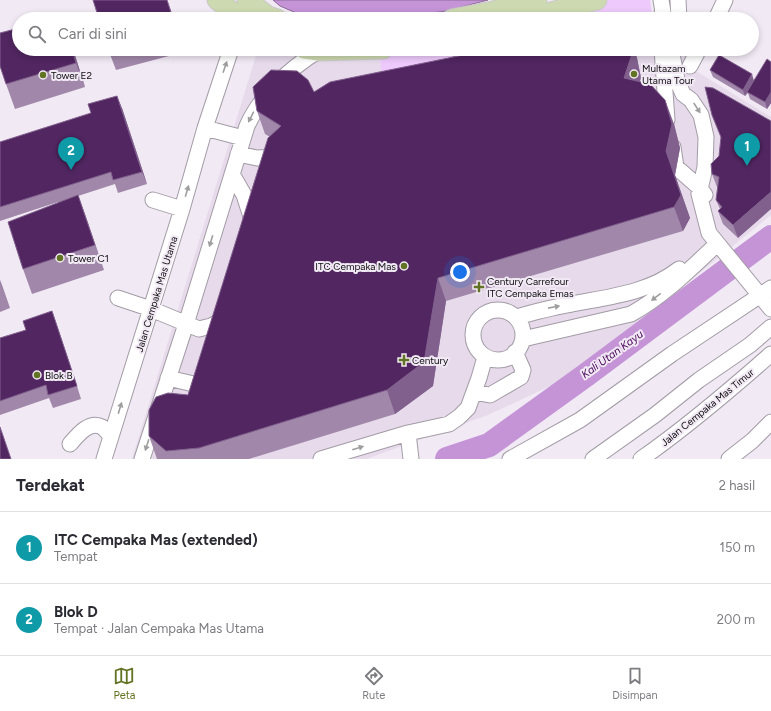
<!DOCTYPE html>
<html lang="id">
<meta charset="utf-8">
<style>
body{margin:0;font-family:Figtree,sans-serif;background:#f2f2f3;color:#2b2b33}
.you{position:absolute;left:460px;top:272px;width:14px;height:14px;margin:-10px;border:3px solid #fff;border-radius:50%;background:#1a73e8;box-shadow:0 0 0 6px #1a73e833}
.badge{display:grid;place-items:center;width:26px;height:26px;border-radius:50%;background:#627423;color:#fff;font-size:13px;font-weight:700}
.pin{position:absolute;translate:-50% -33px;filter:drop-shadow(0 1px 2px #0008)}
.pin::after{content:'';position:absolute;top:21px;width:14px;height:12px;background:inherit;clip-path:polygon(0 0,100% 0,50% 100%)}
.list{margin:0;padding:0;list-style:none}
h2{display:flex;justify-content:space-between;align-items:center;height:52px;margin:0;padding:0 16px;font-size:17px}
h2 small{font-size:13px;font-weight:400;color:#7c7c81}
.list li{display:grid;grid-template-columns:26px 1fr auto;gap:12px;align-items:center;box-sizing:border-box;height:72px;padding:0 16px;border-top:1px solid #e1e1e2}
.list b{display:block;font-size:15px;white-space:nowrap}
.list p{margin:0;font-size:13px;white-space:nowrap;color:#7c7c81}
.list em{font-size:13px;font-style:normal;color:#7c7c81}
.icon{flex:none;width:22px;height:22px;fill:none;stroke:currentColor;stroke-width:2;stroke-linecap:round;stroke-linejoin:round}
.map{position:relative;flex:none;width:771px;height:459px;overflow:hidden}
.search{position:absolute;background:#fff;box-shadow:0 2px 6px #0003;left:12px;right:12px;top:12px;height:44px;display:flex;align-items:center;gap:10px;box-sizing:border-box;padding:0 14px;border-radius:22px;color:#7c7c81;font-size:15px}
.sheet{height:196px;background:#fff}
nav{display:flex;justify-content:space-around;align-items:center;box-sizing:border-box;height:56px;border-top:1px solid #e1e1e2;background:#fff;font-size:11px;color:#7c7c81}
nav a{display:grid;justify-items:center;gap:2px}
nav .on{color:#627423}
.map>svg:first-child{display:block}
</style>
<div class="map">
<svg width="771" height="459" viewBox="0 0 771 459">
<rect width="100%" height="100%" fill="#f1e9f4"/>
<path fill="#e6daeb" d="M258,49H695L686,65L771,117V215L574,375L488,415L366,459H132Z"/>
<path fill="#eecafc" d="M599,0H650L652,15L635,19H527Z
M379,49H454L456,61L382,77Z"/>
<path fill="#c594d7" stroke="#8e6b9b" d="M273,0H488L446,11L394,18L323,19L301,15L280,6Z"/>
<g fill="none" stroke-linecap="round" stroke-linejoin="round">
<path stroke="#c594d7" stroke-width="24" d="M447,459L489,445L586,375L771,237"/>
<g stroke="#a39ca6" stroke-width="17">
<path id="minor" d="M678,0L679,19
M659,19L663,12L661,0
M716,19L725,0
M662,49L667,120
M671,49L677,80L683,94L691,100L701,115L706,137L705,167L699,194L709,233L771,309
M458,63L472,59L469,49
M690,66L699,49
M205,128L243,138
M673,147L676,167L700,188L705,195
M238,154L257,158L279,157
M232,174L244,195L253,223
M153,200L182,209
M118,298L151,309L199,329L211,326L224,319
M473 335a25 25 0 1 1 50 0a25 25 0 1 1-50 0Z
M516,317C535,312 553,307 572,304C608,297 649,293 679,269
M523,339L631,314C664,296 690,269 717,244
M168,378L202,386L207,393
M474,392L490,395L521,377L523,370L515,352
M408,433L411,459
M70,444C77,436 89,420 102,427C105,429 108,433 111,436
M104,459L182,209L205,128L231,49
M142,459L186,324L247,126C261,95 289,69 318,51
M321,459L408,433L449,424L459,417L468,408L479,378L485,357
M510,459L580,420L672,354L771,288
M593,459L655,415L699,380L750,345L771,327
M641,459C687,427 729,391 771,354
M729,459L752,441L771,422"/>
</g>
<g stroke="#cacaca" stroke-width="21">
<path id="major" d="M217,0L242,19
M247,0L268,16L277,19
M452,19L493,11L537,0
M524,19L597,0
M304,49L318,51L383,49"/>
</g>
<use href="#minor" stroke="#fff" stroke-width="15"/>
<use href="#major" stroke="#cdd9b0" stroke-width="19"/>
</g>
<path fill="#a188aa" d="M73,49L85,87L15,109L6,84Z
M108,49H183L184,52L116,70Z
M493,49H634L637,58L641,78L640,81L674,124L680,148L675,175L690,218L683,231L446,301L433,386L395,414L249,459H157L149,436L188,395L270,137L265,134L257,111L314,92Z
M771,62V103L767,109L750,99L748,93L745,96L713,77L710,70L754,80Z
M713,88L738,238L723,224L718,211L720,209L716,200L718,187H717L712,174L719,156L721,138L712,115Z
M122,108L147,184L118,193L115,184L78,196L104,270L32,294L23,269L58,202L0,221V142Z
M0,280L10,308L0,312Z
M56,324L81,399L53,408L49,398L0,415V338Z"/>
<path fill="#81608d" d="M167,0L174,19H173Z
M72,49H73L85,87L76,63Z
M632,49H634L637,58L641,78L633,102L624,78Z
M752,74L754,81L745,96L743,90Z
M771,92V103L767,109L765,102Z
M117,96L122,108L147,184L142,172Z
M665,100L674,124L680,148L675,175L690,218L683,231L674,207L666,151Z
M771,192V209L738,238L733,225Z
M78,195L87,220L104,270L95,245Z
M438,278L446,301L433,386L395,414L387,390Z
M0,280L10,308L1,284Z
M52,311L56,324L81,399L77,386Z"/>
<path fill="#512661" stroke="#81608d" d="M93,0H167L173,19H99Z
M61,15L62,19H49Z
M19,28V49H72L76,63L6,84L0,66V33Z
M493,49H632V54L624,78L650,84L665,100L672,124L666,151L681,195L674,207L438,278L424,362L387,390L199,448L166,451L149,436V410L156,397L168,393L188,395L268,138L281,126L257,111L253,87L271,70L297,71L308,80L314,92L330,82Z
M719,55L752,74L743,90L710,70Z
M767,59L771,62V92L765,102L747,92Z
M705,87L713,88L771,121V192L733,225L718,211L722,207L716,200L719,177L712,174L711,164L719,156L721,137L712,115Z
M117,96L142,172L113,180L111,172L0,207V142L91,113L88,104Z
M78,195L95,245L23,269L8,222Z
M52,311L77,386L48,395L46,385L0,401V338L26,330L23,321Z
M0,427L11,459H0Z"/>
<defs><path id="oneway-solid" d="M-6-.8H1V-3.2L6.5 0L1 3.2V.8H-6Z"/></defs>
<g fill="#9f9e9f">
<use href="#oneway-solid" transform="translate(225 67) rotate(-71)"/>
<use href="#oneway-solid" transform="translate(697 108) rotate(57)"/>
<use href="#oneway-solid" transform="translate(251 117) rotate(117)"/>
<use href="#oneway-solid" transform="translate(187 191) rotate(-74)"/>
<use href="#oneway-solid" transform="translate(211 241) rotate(107)"/>
<use href="#oneway-solid" transform="translate(656 297) rotate(142)"/>
<use href="#oneway-solid" transform="translate(554 307) rotate(-11)"/>
<use href="#oneway-solid" transform="translate(120 408) rotate(-73)"/>
<use href="#oneway-solid" transform="translate(147 445) rotate(108)"/>
<use href="#oneway-solid" transform="translate(358 448) rotate(-17)"/>
</g>
<g fill="#627423" stroke="#f1e9f4" stroke-width="1.5">
<circle cx="634" cy="74" r="4"/>
<circle cx="43" cy="75" r="4"/>
<circle cx="60" cy="258" r="4"/>
<circle cx="404" cy="266" r="4"/>
<path d="M477 281h4v4h4v4h-4v4h-4v-4h-4v-4h4z"/>
<path d="M402 354h4v4h4v4h-4v4h-4v-4h-4v-4h4z"/>
<circle cx="37" cy="375" r="4"/>
</g>
<g text-anchor="middle" stroke-width="4" stroke-linejoin="round" paint-order="stroke">
<g font-size="10" fill="#0e0c0f" stroke="#f1e9f4" text-anchor="start">
<text x="642" y="72">Multazam<tspan x="642" dy="12">Utama Tour</tspan></text>
<text x="51" y="79">Tower E2</text>
<text x="68" y="262">Tower C1</text>
<text x="396" y="270" text-anchor="end">ITC Cempaka Mas</text>
<text x="487" y="285">Century Carrefour<tspan x="487" dy="12">ITC Cempaka Emas</tspan></text>
<text x="412" y="364">Century</text>
<text x="45" y="379">Blok B</text>
</g>
<g font-size="10" fill="#0e0c0f" stroke="#f1e9f4">
<text transform="translate(156 294) rotate(-73)" y="4">Jalan Cempaka Mas Utama</text>
<text transform="translate(707 407) rotate(-39)" y="4">Jalan Cempaka Mas Timur</text>
</g>
<g font-size="11" font-style="italic" fill="#440156" stroke="#f1e9f4">
<text transform="translate(612 354) rotate(-36)" y="4">Kali Utan Kayu</text>
</g>
</g>
</svg>
<div class="you"></div>
<div class="pin badge" style="left:747px;top:166px;background:#0f9aa8">1</div>
<div class="pin badge" style="left:71px;top:170px;background:#0f9aa8">2</div>
<div class="search"><svg class="icon" aria-label="search" viewBox="0 0 24 24"><circle cx="10" cy="10" r="6"/><path d="M15 15l6 6"/></svg>Cari di sini</div>
</div>
<section class="sheet">
<h2>Terdekat<small>2 hasil</small></h2>
<ul class="list">
<li><span class="badge" style="background:#0f9aa8">1</span><div><b>ITC Cempaka Mas (extended)</b><p>Tempat</p></div><em>150 m</em></li>
<li><span class="badge" style="background:#0f9aa8">2</span><div><b>Blok D</b><p>Tempat · Jalan Cempaka Mas Utama</p></div><em>200 m</em></li>
</ul>
</section>
<nav>
<a class="on"><svg class="icon" aria-label="map" viewBox="0 0 24 24"><path d="M3 6l6-2 6 2 6-2v14l-6 2-6-2-6 2zM9 4v14M15 6v14"/></svg>Peta</a>
<a><svg class="icon" aria-label="directions" viewBox="0 0 24 24"><path d="M12 3l9 9-9 9-9-9zM9 14v-3h6M13 9l2 2-2 2"/></svg>Rute</a>
<a><svg class="icon" aria-label="saved" viewBox="0 0 24 24"><path d="M7 4h10v16l-5-4-5 4z"/></svg>Disimpan</a>
</nav>
